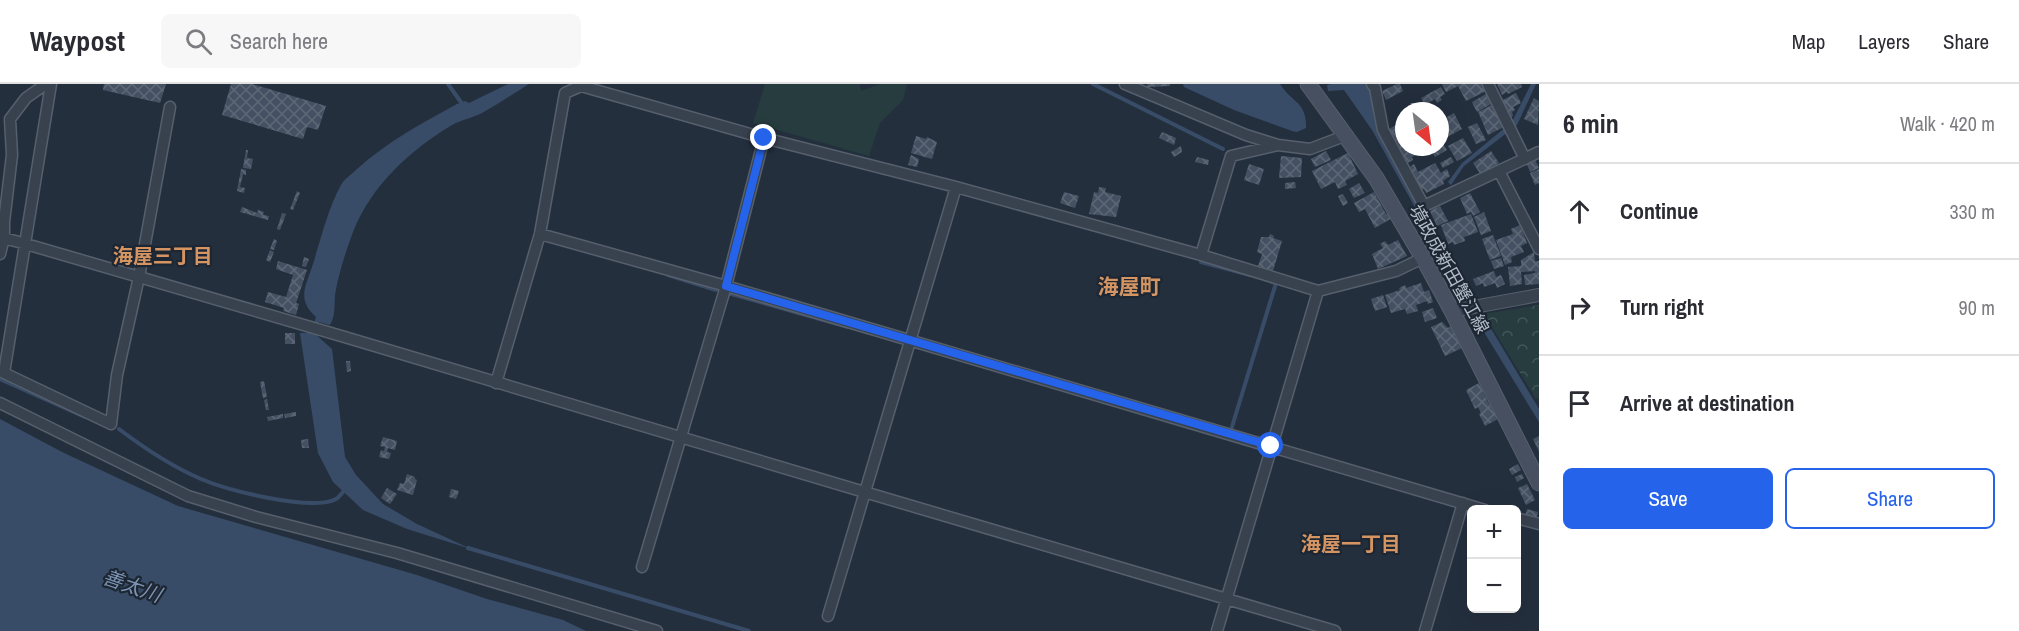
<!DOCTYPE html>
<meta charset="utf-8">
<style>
body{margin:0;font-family:"Archivo Narrow","Noto Sans JP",sans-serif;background:#f7f7f7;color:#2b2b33}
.controls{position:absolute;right:18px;bottom:18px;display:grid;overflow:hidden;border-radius:9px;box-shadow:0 6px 24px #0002}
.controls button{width:54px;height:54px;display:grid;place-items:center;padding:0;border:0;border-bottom:2px solid #e1e1e2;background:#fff;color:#2b2b33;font:30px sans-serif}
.compass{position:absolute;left:1395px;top:18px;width:54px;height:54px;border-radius:50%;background:#fff;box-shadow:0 6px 24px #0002;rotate:151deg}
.stop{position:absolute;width:18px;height:18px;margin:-14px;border:4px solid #2563eb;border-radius:50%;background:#fff}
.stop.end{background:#2563eb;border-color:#fff;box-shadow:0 2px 6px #0008}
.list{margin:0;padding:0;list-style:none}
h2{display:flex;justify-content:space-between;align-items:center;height:78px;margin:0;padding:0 24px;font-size:26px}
h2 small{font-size:20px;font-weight:400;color:#7c7c81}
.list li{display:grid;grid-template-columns:39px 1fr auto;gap:18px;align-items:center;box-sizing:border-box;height:96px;padding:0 24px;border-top:2px solid #e1e1e2}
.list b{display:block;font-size:22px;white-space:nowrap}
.list em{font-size:20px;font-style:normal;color:#7c7c81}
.actions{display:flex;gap:12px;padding:18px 24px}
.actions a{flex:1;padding:14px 0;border:2px solid #2563eb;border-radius:9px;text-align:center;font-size:21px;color:#2563eb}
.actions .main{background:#2563eb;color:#fff}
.icon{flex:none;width:33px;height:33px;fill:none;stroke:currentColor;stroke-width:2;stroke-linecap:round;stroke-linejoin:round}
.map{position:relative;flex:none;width:1539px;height:547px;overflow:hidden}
header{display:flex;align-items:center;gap:36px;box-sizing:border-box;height:84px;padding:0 30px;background:#fff;border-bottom:2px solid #e1e1e2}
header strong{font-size:28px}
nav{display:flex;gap:33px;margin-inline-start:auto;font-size:21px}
.search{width:420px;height:54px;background:#f7f7f7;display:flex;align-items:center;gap:15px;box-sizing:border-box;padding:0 21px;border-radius:9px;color:#7c7c81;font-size:22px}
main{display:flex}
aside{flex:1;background:#fff}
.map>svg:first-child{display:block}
</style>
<header>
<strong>Waypost</strong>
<div class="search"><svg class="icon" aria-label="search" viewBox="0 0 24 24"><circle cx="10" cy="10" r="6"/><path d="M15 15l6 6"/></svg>Search here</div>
<nav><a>Map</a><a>Layers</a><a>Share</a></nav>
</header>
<main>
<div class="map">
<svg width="1539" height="547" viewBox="0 0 1539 547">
<defs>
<pattern id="forest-crowns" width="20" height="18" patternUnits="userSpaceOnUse" patternTransform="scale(1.5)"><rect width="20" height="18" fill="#263c3f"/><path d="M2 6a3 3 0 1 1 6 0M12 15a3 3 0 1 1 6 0" fill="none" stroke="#435659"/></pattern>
<pattern id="building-cross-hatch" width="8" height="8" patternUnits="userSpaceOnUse" patternTransform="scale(1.5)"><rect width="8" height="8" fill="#455162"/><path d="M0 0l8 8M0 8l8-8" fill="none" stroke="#5d6877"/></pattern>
</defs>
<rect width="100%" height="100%" fill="#242f3e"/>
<path fill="#263c3f" d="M765,0H860L861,7L880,0H907L903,16L880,39L869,72L753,39Z"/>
<path fill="url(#forest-crowns)" d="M1539,221V314L1536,315L1484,230Z"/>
<path fill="#394c67" d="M508,0H529C513,10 498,20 482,29C472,34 461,36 452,41C410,66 371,102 353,148C346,167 340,185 336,205C333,218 337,229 330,241L319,238L315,250L332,265L345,373L356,391L383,420L417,440L471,465L407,445L363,426L333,398L318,369L300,249H311L316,233C296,215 306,202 313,180C320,157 329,122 341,101C344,95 352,90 357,85C387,58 422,39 457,20L465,17L469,19Z
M1183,0H1280C1292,19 1307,18 1306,44L1297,48L1292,47L1234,26L1184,3Z
M1331,0H1368L1382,47L1471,214L1466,215L1372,46L1344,6L1328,7L1327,1Z
M1531,0H1536L1517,41L1464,82L1451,101L1448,98L1462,79L1512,38Z
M1484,233L1539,325V338L1476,235Z
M0,335L62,368L178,422L417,491L487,515L563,536L586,547H0Z"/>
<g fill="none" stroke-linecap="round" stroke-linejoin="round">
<path stroke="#394c67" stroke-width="4" d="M448,0L463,21
M1093,0L1223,65
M1201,178L1250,191
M668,191L716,206
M728,209L848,243
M0,295L85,333
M119,345C144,364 173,383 201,395C227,406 311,428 336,415C340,413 342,408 346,405
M1231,346L1276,199L1272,198
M468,464L749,547"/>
</g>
<path fill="url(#building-cross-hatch)" d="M104,0H166L160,19L103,6Z
M231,0H252L326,22L318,46L307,43L303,55L222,31Z
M1147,0H1170V2L1147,3Z
M1397,0H1400L1403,7L1386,16L1382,7Z
M1442,0H1483L1486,7L1466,17L1458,2L1446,8Z
M1497,0H1521L1522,3L1508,10L1507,8L1502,11Z
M1441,3L1445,10L1440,13L1442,16L1437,19L1435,15L1425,21L1421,14Z
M1516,9L1521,19L1513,23L1515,26L1512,28L1513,32L1510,34L1501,17Z
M1486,10L1491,20L1477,28L1472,18Z
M1534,14L1539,17L1538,41L1524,35Z
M1492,21L1504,43L1488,51L1478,28Z
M1454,29L1462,45L1440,57V37Z
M1477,39L1486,56L1476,60L1468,43Z
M1396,41L1404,55V63H1431L1412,73L1413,76L1406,80L1387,46Z
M1162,48L1176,54L1174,61L1159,54Z
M916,52L926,55L927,53L937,58L932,75L911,69Z
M1463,54L1472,69L1457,77L1448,62Z
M1443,60L1447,66L1435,73L1431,67Z
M1181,62L1182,68L1174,73L1171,68Z
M246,66H248L247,74L253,75L251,85L243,84Z
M1326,67L1331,76L1315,83L1311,75Z
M1491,67L1499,79L1481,91L1473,79Z
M1348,69L1358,90L1345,97L1347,101L1338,105L1335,98L1321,105L1312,87Z
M911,71L919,75L917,83L908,81Z
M1281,72L1302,74L1301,93L1279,94Z
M1197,73L1209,76L1208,81L1195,78Z
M1451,73L1454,78L1443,84L1440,79Z
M1534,74L1539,84L1530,88L1526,78Z
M1435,79L1441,89L1447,85L1450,92L1443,97L1444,100L1426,109L1424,105L1420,107L1408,84L1414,80L1418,88Z
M1249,80L1264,85L1259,101L1244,96Z
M241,85L246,86V91L243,90L240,103L245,104L244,109L237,107Z
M1539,85V99L1535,101L1530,89Z
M1295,98L1296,104L1285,105V99Z
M1359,99L1365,109L1354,114L1349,105Z
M1099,103L1106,104L1105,108L1121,112L1116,133L1089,130L1094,108L1098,109Z
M297,107L300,109L293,126L290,125Z
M1064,108L1079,112L1075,124L1060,119Z
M1374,108L1386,130L1389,129L1392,134L1375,144L1365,125L1359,128L1354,119Z
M1470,109L1480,128L1473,132L1470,126L1471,128L1467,130L1460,114Z
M1343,110L1348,119L1343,122L1338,112Z
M1440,122L1448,137L1437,142L1430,127Z
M242,123L257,129L258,126L264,128L263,131L269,132L268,136L240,128Z
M1484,128L1491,147L1481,151L1474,133Z
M282,129L286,130L280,146L277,145Z
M1471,130L1478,148L1464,153L1465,157L1454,161L1453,158L1448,160L1441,141Z
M1520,141L1527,159L1521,162L1524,168L1511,173L1512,178L1505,181L1496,156L1513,150L1511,145Z
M1270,150L1274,152L1273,154L1282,157L1273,187L1258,182L1262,170L1257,168L1261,153H1269Z
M1493,151L1501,172L1490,176L1482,155Z
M274,155L277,157L274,166L270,165Z
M1398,156L1407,172L1378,185L1372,170L1383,164L1380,160L1385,157L1388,161Z
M270,166L274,168L270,178L266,176Z
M1534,168L1535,177H1539V200L1525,201L1524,191L1535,189V187L1521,188L1522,200L1510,202L1508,183L1521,182V176Z
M304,173L309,175L306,183L302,182Z
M1501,174L1504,182L1494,185L1491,177Z
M278,177L307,186L296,219L299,220L296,231L283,227L284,224L265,218L268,208L286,213L293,191L276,185Z
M1494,187L1496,193L1501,191L1505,200L1497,204L1495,199L1484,203L1483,199L1476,202L1473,195Z
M1421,199L1424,208L1429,206L1433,218L1428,220L1427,217L1416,221L1418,227L1407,230L1405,225L1391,229L1385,211L1400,206L1399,204L1405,201L1406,204Z
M1383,211L1387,223L1375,227L1371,215Z
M1433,224L1437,234L1425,238L1422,228Z
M1442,238L1448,244L1451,242L1462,264L1445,272L1431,243Z
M285,249H295V260H285Z
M346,277H350L351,287L347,288Z
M264,297L267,313L263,314L260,298Z
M1479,299L1488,318L1498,335L1485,342L1479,330L1481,329L1478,323L1475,325L1466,306Z
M267,315L269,326H266L264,316Z
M296,328V332L285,334L284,330Z
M283,330V334L268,337L267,333Z
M1539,352V368L1533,355Z
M383,353L397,357L395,366L388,364L387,368L391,369L389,375L379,373L381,366L384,367L385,363L380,362Z
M308,355L309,364H302L301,356Z
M1518,380L1521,386L1512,391L1509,385Z
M407,390L415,393V395L417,396L413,411L397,406L400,399L404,400Z
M1522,390L1524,394L1517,398L1515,393Z
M1527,400L1535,416L1526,421L1518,404Z
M387,404L397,410L390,420L381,414Z
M451,405L459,407L456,415L449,413Z
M1527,425L1538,428L1536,435L1525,432Z"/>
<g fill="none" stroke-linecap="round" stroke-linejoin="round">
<g stroke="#565f6c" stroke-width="13">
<path id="minor" d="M51,0L4,289L111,340L117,291L139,193L170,23
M1125,0L1246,51L1278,61L1310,65L1347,51
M1372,0L1375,4L1383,46L1424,122L1539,68
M1488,0L1525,75
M1499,87L1539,165
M540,150L726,202L1485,426
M4,154V138L12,71L10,35L26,14L46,0
M0,170L4,154L26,160C305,240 583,324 861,407C1019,454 1177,500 1335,547
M1201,171L1231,72L1278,61
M496,299L540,150L565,9L581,2L764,54L956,103L1201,171L1318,207L1396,187L1423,174
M0,319L188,412L256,433L397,469L657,547
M1516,434L1539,440
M642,483L726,202L764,54
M828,532L956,103
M1217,547L1318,207
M1425,547L1463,419"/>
</g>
<g stroke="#565f6c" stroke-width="14">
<path id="tertiary" d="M1452,227L1539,211"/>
</g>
<g stroke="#565f6c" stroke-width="17">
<path id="secondary" d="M1308,0L1376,94L1423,174L1452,227L1539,399"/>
</g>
<use href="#minor" stroke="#38414e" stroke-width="10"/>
<use href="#tertiary" stroke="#38414e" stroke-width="12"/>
<use href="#secondary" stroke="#465061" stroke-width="15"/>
</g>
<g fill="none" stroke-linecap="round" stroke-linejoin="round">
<path stroke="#2563eb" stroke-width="8" d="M764,54L726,202L1271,362"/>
</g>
<g text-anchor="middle" stroke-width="4.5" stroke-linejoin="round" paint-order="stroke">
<g font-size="18" fill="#b4bcc9" stroke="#1d2633">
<text transform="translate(1449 185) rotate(61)" y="6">境政成新田蟹江線</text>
</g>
<g font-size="20" font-weight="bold" fill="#d59563" stroke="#1d2633">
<text x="163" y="179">海屋三丁目</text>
<text x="1351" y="467">海屋一丁目</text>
</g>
<g font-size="20" font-style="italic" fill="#7c92b1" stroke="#1d2633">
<text transform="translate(132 502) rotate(19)" y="7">善太川</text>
</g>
<g font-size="21" font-weight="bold" fill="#d59563" stroke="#1d2633">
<text x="1129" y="210">海屋町</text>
</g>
</g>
</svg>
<div class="controls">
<button>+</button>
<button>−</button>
</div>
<svg class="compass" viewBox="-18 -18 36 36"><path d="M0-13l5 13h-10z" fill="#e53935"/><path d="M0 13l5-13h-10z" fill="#7c7c81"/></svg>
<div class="stop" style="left:1271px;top:362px"></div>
<div class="stop end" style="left:764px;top:54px"></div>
</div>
<aside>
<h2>6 min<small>Walk · 420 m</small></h2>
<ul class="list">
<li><svg class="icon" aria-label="ahead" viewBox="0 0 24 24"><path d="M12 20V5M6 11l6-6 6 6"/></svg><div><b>Continue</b></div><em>330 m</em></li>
<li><svg class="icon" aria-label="right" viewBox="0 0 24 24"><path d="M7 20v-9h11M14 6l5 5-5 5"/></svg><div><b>Turn right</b></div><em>90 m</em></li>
<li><svg class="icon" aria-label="arrive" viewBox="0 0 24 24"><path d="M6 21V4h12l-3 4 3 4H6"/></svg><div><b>Arrive at destination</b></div></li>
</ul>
<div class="actions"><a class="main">Save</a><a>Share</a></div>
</aside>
</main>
